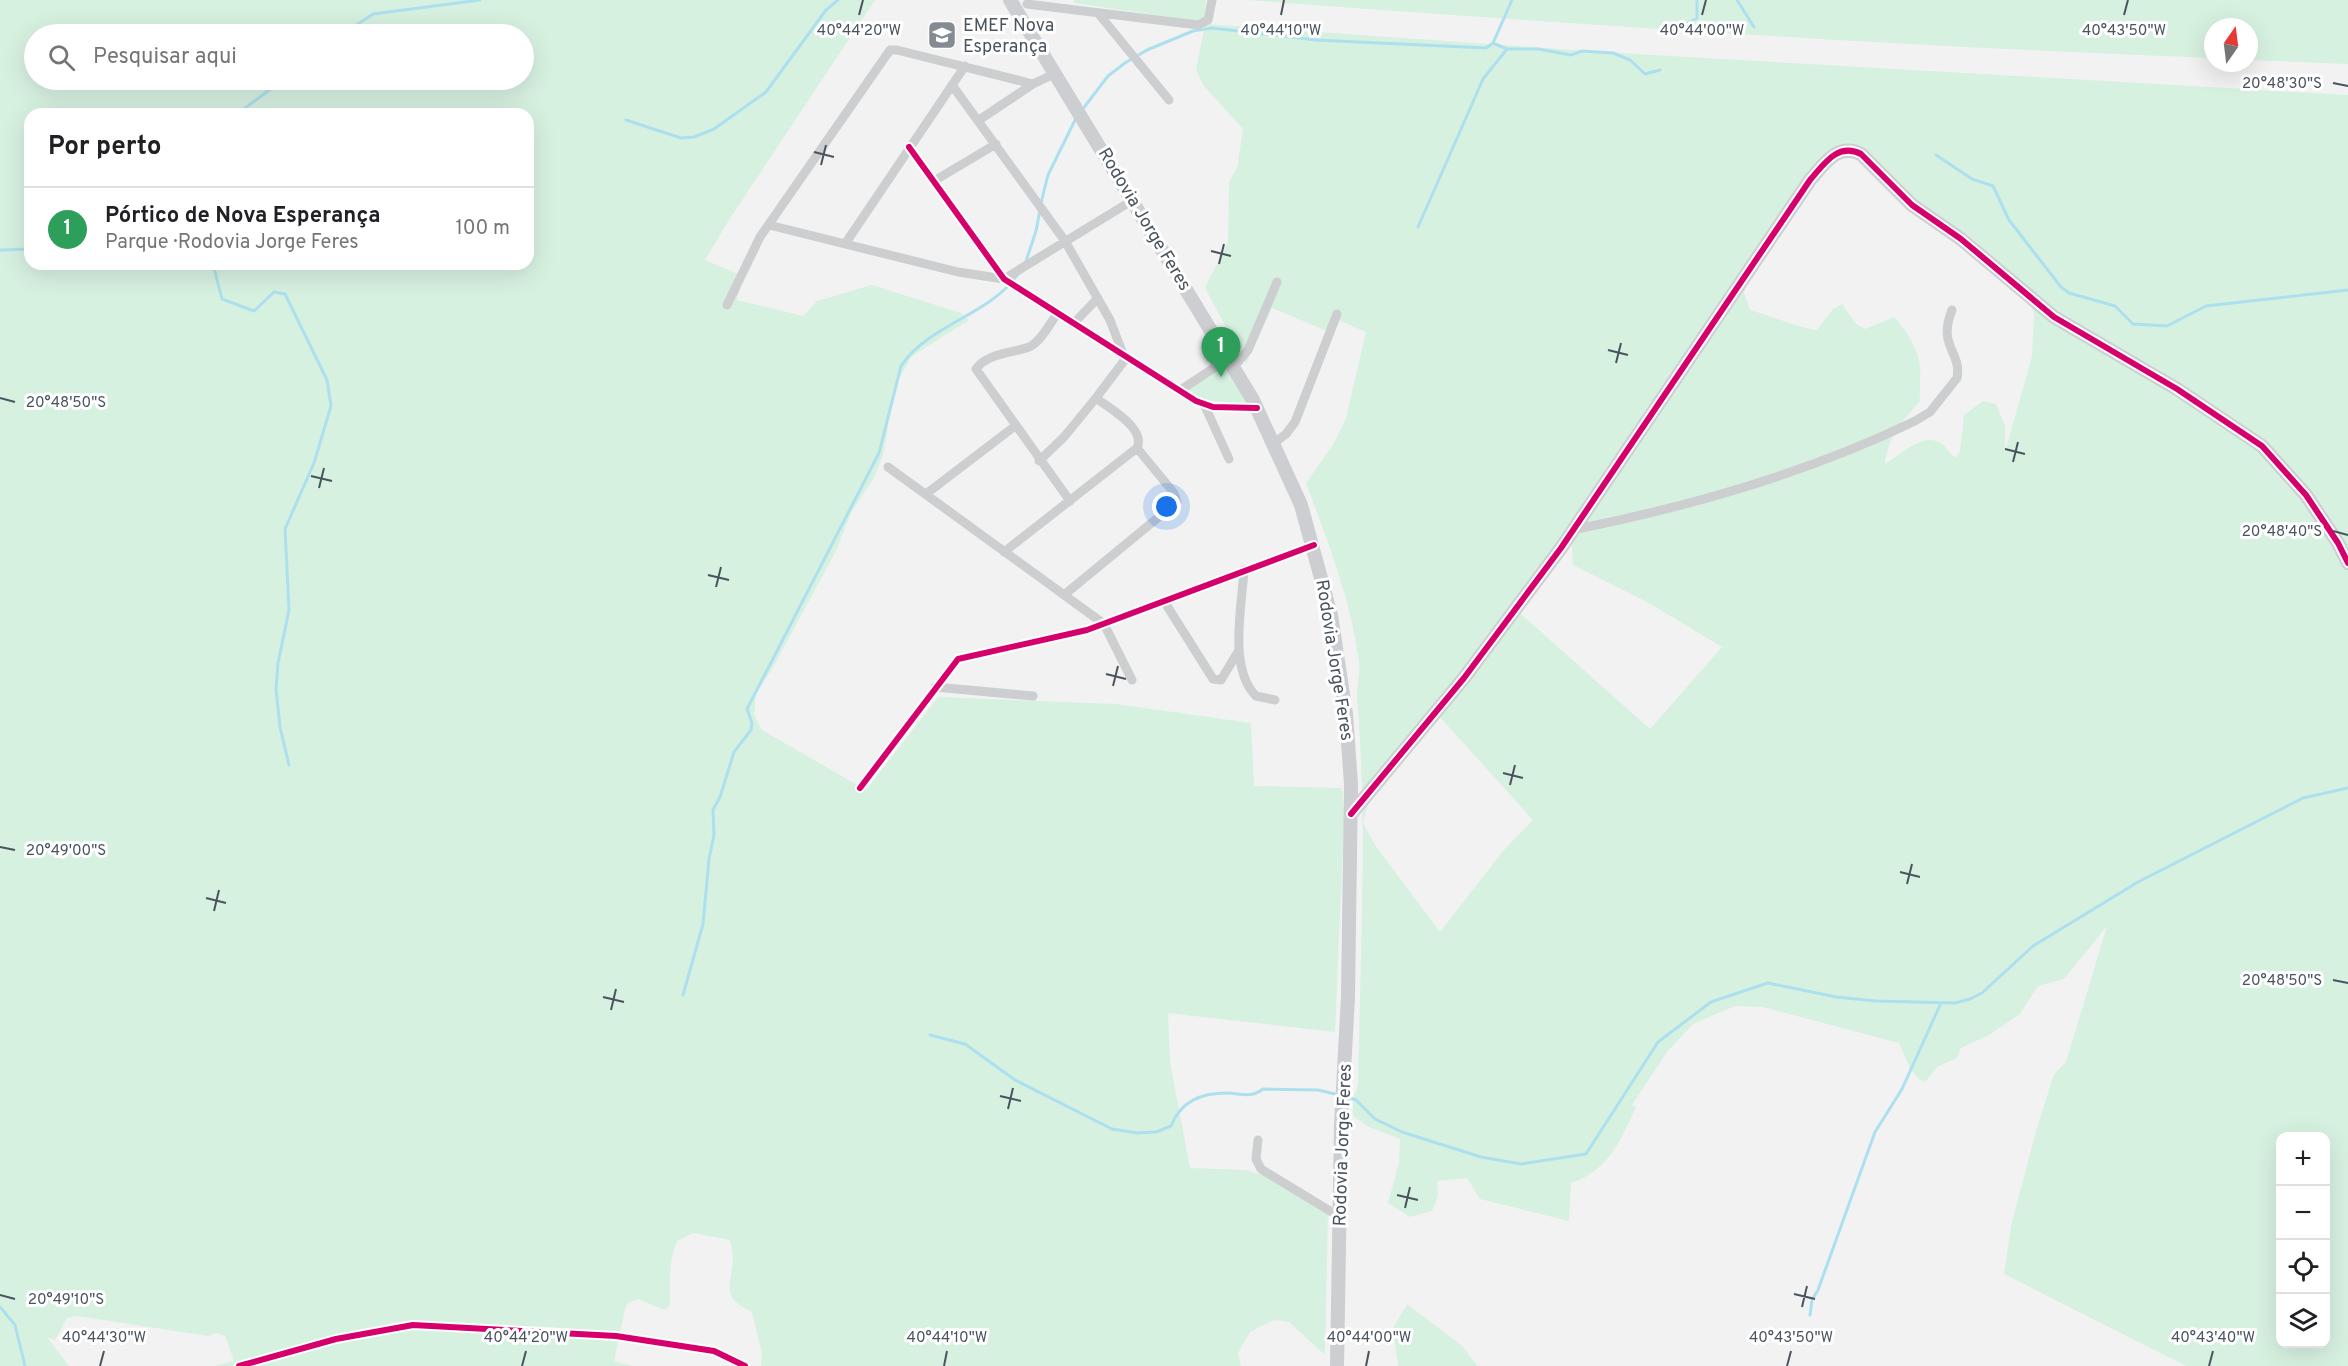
<!DOCTYPE html>
<html lang="pt">
<meta charset="utf-8">
<style>
body{margin:0;font-family:Overpass,sans-serif;background:#f2f2f2;color:#202124}
.controls{position:absolute;right:18px;bottom:18px;display:grid;overflow:hidden;border-radius:12px;box-shadow:0 6px 24px #0002}
.controls button{width:54px;height:54px;display:grid;place-items:center;padding:0;border:0;border-bottom:2px solid #e0e0e0;background:#fff;color:#202124;font:30px sans-serif}
.compass{position:absolute;left:2204px;top:18px;width:54px;height:54px;border-radius:50%;background:#fff;box-shadow:0 6px 24px #0002;rotate:14deg}
.you{position:absolute;left:1167px;top:507px;width:21px;height:21px;margin:-15px;border:4px solid #fff;border-radius:50%;background:#1a73e8;box-shadow:0 0 0 9px #1a73e833}
.badge{display:grid;place-items:center;width:39px;height:39px;border-radius:50%;background:#b45309;color:#fff;font-size:20px;font-weight:700}
.pin{position:absolute;translate:-50% -50px;filter:drop-shadow(0 2px 3px #0008)}
.pin::after{content:'';position:absolute;top:32px;width:21px;height:18px;background:inherit;clip-path:polygon(0 0,100% 0,50% 100%)}
.list{margin:0;padding:0;list-style:none}
h2{display:flex;justify-content:space-between;align-items:center;height:78px;margin:0;padding:0 24px;font-size:26px}
h2 small{font-size:20px;font-weight:400;color:#757577}
.list li{display:grid;grid-template-columns:39px 1fr auto;gap:18px;align-items:center;box-sizing:border-box;height:84px;padding:0 24px;border-top:2px solid #e0e0e0}
.list b{display:block;font-size:22px;white-space:nowrap}
.list p{margin:0;font-size:20px;white-space:nowrap;color:#757577}
.list em{font-size:20px;font-style:normal;color:#757577}
.icon{flex:none;width:33px;height:33px;fill:none;stroke:currentColor;stroke-width:2;stroke-linecap:round;stroke-linejoin:round}
.map{position:relative;flex:none;width:2348px;height:1366px;overflow:hidden}
.search{position:absolute;background:#fff;box-shadow:0 6px 24px #0002;left:24px;top:24px;width:510px;height:66px;display:flex;align-items:center;gap:15px;box-sizing:border-box;padding:0 21px;border-radius:33px;color:#757577;font-size:22px}
.panel{position:absolute;background:#fff;box-shadow:0 6px 24px #0002;left:24px;top:108px;width:510px;height:162px;border-radius:18px}
.map>svg:first-child{display:block}
</style>
<div class="map">
<svg width="2348" height="1366" viewBox="0 0 2348 1366">
<rect width="100%" height="100%" fill="#f2f2f2"/>
<path fill="#d7f1e1" fill-rule="evenodd" d="M0,0H875L729,220L705,260L743,276L737,300L803,316L817,301L872,285L961,313L969,320L912,356L896,384L883,455L874,478L852,511L835,553L771,671L756,693L754,714L762,730L866,790L938,697L1116,704L1251,723L1254,786L1342,788L1344,820L1335,1032L1168,1013L1170,1062L1190,1168L1246,1170L1263,1175L1328,1211L1325,1355L1289,1322L1274,1320L1250,1332L1238,1353L1241,1366H761L762,1353L752,1312C720,1297 731,1286 733,1259C733,1253 731,1246 730,1240L693,1233L677,1241C668,1263 670,1283 670,1306L664,1310L638,1299L628,1303L625,1309L614,1361L633,1366H214L234,1361L225,1336L216,1333L208,1336L77,1316L67,1318L55,1340L47,1337L69,1366H0ZM34,34H524V80H34ZM30,114H528V264H30Z
M1074,0H1206L1203,22L1074,3Z
M1248,0H2348V64L2249,60V27H2213V58C1891,46 1569,24 1248,0Z
M1205,24L1602,52L2348,95V1366H2186L2004,1274L2011,1226L2036,1131L2054,1074L2066,1062L2107,926L2064,979L2038,986L2020,1014L1989,1035L1961,1048L1957,1058L1937,1067L1925,1082C1911,1078 1905,1055 1899,1043L1763,1007L1735,1006L1693,1024L1667,1052L1632,1105L1636,1107C1621,1140 1608,1171 1571,1183L1569,1221L1480,1199L1467,1178L1437,1181L1438,1196L1432,1211L1410,1217L1388,1203L1399,1163L1400,1139L1369,1127L1353,1116V1100L1358,1085C1360,956 1368,826 1357,698C1356,686 1361,674 1359,662C1351,600 1328,542 1306,483L1334,443L1346,418L1366,332L1338,320L1327,331L1272,308L1246,364L1205,288L1228,242L1229,182L1237,168L1243,129L1204,86L1196,70ZM1854,146L1966,249L2026,296L2034,312L2032,356L2005,452V426L1996,404L1983,401L1964,415L1960,451L1956,458C1949,454 1947,448 1942,444C1924,430 1899,456 1885,464C1888,436 1902,422 1920,401C1919,390 1921,378 1920,367C1919,349 1906,330 1894,317L1865,329L1856,324L1842,304L1833,309L1817,330C1795,327 1773,316 1750,310L1744,293L1755,260L1836,156ZM1571,534L1573,565L1649,603L1722,647L1650,729L1513,607ZM1438,715L1533,820L1503,851L1440,932L1375,845L1363,823L1372,789ZM2280,1136H2326V1344H2280Z
M1228,364L1252,405L1197,399L1184,390Z
M1407,1304L1461,1345L1478,1366H1398L1393,1328Z"/>
<g fill="none" stroke-linecap="round" stroke-linejoin="round">
<path stroke="#ade0ee" stroke-width="3" d="M1737,0L1754,27
M1683,26L1697,18V0
M343,34L373,14L480,0
M1493,43L1507,49H1538L1571,55L1582,51L1613,53L1630,60L1645,74L1660,70
M1082,110L1108,76L1125,63L1147,50L1193,31L1212,28L1316,40L1486,48L1493,43L1512,0
M237,114L283,80
M626,120L681,138L694,137L714,129L766,92L826,10L838,0
M1936,155L1972,179L1993,186L2009,220L2061,287L2069,293L2115,306L2133,324L2167,326L2206,306L2348,290
M1041,203L1048,175L1076,118
M1418,227L1483,79L1507,49
M0,250L30,249
M1026,261L1036,231L1040,210
M213,264L222,299L254,311L274,292L285,294L327,380L331,406L314,463L285,529L289,610L278,663L276,689L280,727L289,765
M683,995L703,924L709,859L714,835L713,810L720,797L734,752L751,730L752,723L747,709L879,453L901,366C929,324 989,316 1018,274
M930,1035L965,1044L1015,1080L1112,1129L1137,1133L1156,1132L1171,1126C1181,1101 1201,1093 1227,1093C1240,1093 1250,1099 1263,1089L1318,1090L1339,1095
M1345,1096L1356,1100L1375,1119L1402,1132L1481,1157L1521,1164L1586,1154L1658,1042L1711,1002L1768,983L1836,997L1876,1001L1955,1003L1970,999L1982,993L2033,946L2138,882L2303,798L2348,788
M0,1307L15,1325L25,1366
M1810,1315L1812,1300L1818,1290L1875,1132L1902,1089L1941,1003"/>
<path stroke="#ccced0" stroke-width="9" d="M1027,4L1198,25L1208,20L1212,0
M1098,13L1169,100
M952,85L1065,241L1110,320L1123,354
M979,120L1033,84L1056,73
M909,147L1004,279L1196,401L1213,407L1257,408
M934,181L996,144
M769,225L958,272L1004,279L1133,200
M845,244L965,66
M727,305L760,237L890,50H897L1033,84
M1057,314C1050,323 1041,342 1029,347C1013,353 987,353 976,369L1070,501
M1073,324L1098,298
M1234,367L1248,350L1277,282
M1179,391L1229,358
M1204,404L1229,459
M1274,443L1286,434L1295,422L1337,314
M1039,461L1064,437L1096,398
M888,467L1104,624L1132,680
M926,494L1015,426
M1572,530C1688,507 1808,473 1915,421L1930,412L1957,378C1962,351 1937,347 1952,310
M1004,552L1137,448
M1244,570C1242,606 1228,668 1256,696L1275,700
M1064,595L1177,502L1174,493L1137,448C1146,428 1110,409 1096,398L1127,357
M1164,601L1213,679L1221,680L1239,650
M935,687L1033,696
M860,788L958,659L1087,630L1314,545
M1258,1140L1256,1159L1261,1169L1340,1217
M239,1366L336,1339L413,1325L616,1336L714,1351L745,1366"/>
<path stroke="#ccced2" stroke-width="14" d="M1010,0L1253,400L1301,505L1331,615L1346,714L1351,784L1348,997L1341,1125L1337,1366
M1351,814L1464,678L1561,548L1810,180C1824,164 1838,142 1861,154L1912,205L1961,239L2054,317L2177,389L2262,446L2306,495L2338,543L2348,563"/>
<g stroke="#fff" stroke-width="10">
<path id="cycleway" d="M909,147L1004,279L1196,401L1213,407L1257,408
M860,788L958,659L1087,630L1314,545
M1351,814L1464,678L1561,548L1810,180C1824,164 1838,142 1861,154L1912,205L1961,239L2054,317L2177,389L2262,446L2306,495L2338,543L2348,563
M239,1366L336,1339L413,1325L616,1336L714,1351L745,1366"/>
</g>
<use href="#cycleway" stroke="#d6006c" stroke-width="6"/>
</g>
<path fill="none" stroke="#49545f" stroke-width="2" d="M859,15L863,0M1281,15L1284,0M1702,15L1706,0M2124,15L2128,0M2333,83L2348,86M814,152L834,157M821,165L826,145M1211,251L1231,256M1219,264L1224,244M1608,350L1628,355M1616,363L1621,343M0,398L15,402M2005,449L2025,454M2013,462L2018,442M311,476L332,481M319,488L324,468M2333,531L2348,535M708,575L729,580M716,587L721,567M1106,674L1126,679M1113,686L1118,666M1503,773L1523,778M1510,785L1515,765M0,847L15,850M1900,872L1920,877M1907,884L1912,864M206,898L226,903M214,911L219,890M2333,980L2348,983M603,997L624,1002M611,1010L616,989M1000,1096L1021,1101M1008,1109L1013,1088M1397,1195L1418,1200M1405,1208L1410,1187M1794,1294L1815,1299M0,1295L15,1299M1802,1307L1807,1286M100,1366L104,1351M522,1366L526,1351M944,1366L947,1351M1366,1366L1369,1351M1787,1366L1791,1351M2209,1366L2213,1351"/>
<defs>
<g id="school-square" transform="scale(1.5)"><rect x="-9" y="-9" width="18" height="18" rx="4" fill="#848b92" stroke="#fff"/><path d="M0-5L7-2L0 1L-7-2ZM-4 1L0 2.5L4 1V4Q0 6-4 4Z" fill="#fff"/></g>
</defs>
<g fill-rule="evenodd">
<use href="#school-square" x="942" y="35"/>
</g>
<g text-anchor="middle" stroke-width="6" stroke-linejoin="round" paint-order="stroke">
<g font-size="18" fill="#49545f" stroke="#fff" text-anchor="start">
<text x="963" y="31">EMEF Nova<tspan x="963" dy="21">Esperança</tspan></text>
</g>
<g font-size="18" fill="#49545f" stroke="#fff">
<text transform="translate(1145 219) rotate(59)" y="6">Rodovia Jorge Feres</text>
<text transform="translate(1335 660) rotate(81)" y="6">Rodovia Jorge Feres</text>
<text transform="translate(1342 1145) rotate(-88)" y="6">Rodovia Jorge Feres</text>
</g>
</g>
<g font-size="15" text-anchor="middle" fill="#49545f" stroke="#fff" stroke-width="6" stroke-linejoin="round" paint-order="stroke">
<text x="859" y="35">40°44'20"W</text>
<text x="1281" y="35">40°44'10"W</text>
<text x="1702" y="35">40°44'00"W</text>
<text x="2124" y="35">40°43'50"W</text>
<text x="2282" y="88">20°48'30"S</text>
<text x="66" y="407">20°48'50"S</text>
<text x="2282" y="536">20°48'40"S</text>
<text x="66" y="855">20°49'00"S</text>
<text x="2282" y="985">20°48'50"S</text>
<text x="66" y="1304">20°49'10"S</text>
<text x="104" y="1342">40°44'30"W</text>
<text x="526" y="1342">40°44'20"W</text>
<text x="947" y="1342">40°44'10"W</text>
<text x="1369" y="1342">40°44'00"W</text>
<text x="1791" y="1342">40°43'50"W</text>
<text x="2213" y="1342">40°43'40"W</text>
</g>
</svg>
<div class="controls">
<button>+</button>
<button>−</button>
<button><svg class="icon" aria-label="locate" viewBox="0 0 24 24"><circle cx="12" cy="12" r="6"/><path d="M12 2v4M12 18v4M2 12h4M18 12h4"/></svg></button>
<button><svg class="icon" aria-label="layers" viewBox="0 0 24 24"><path d="M12 4l9 5-9 5-9-5zM3 14l9 5 9-5"/></svg></button>
</div>
<svg class="compass" viewBox="-18 -18 36 36"><path d="M0-13l5 13h-10z" fill="#e53935"/><path d="M0 13l5-13h-10z" fill="#757577"/></svg>
<div class="you"></div>
<div class="pin badge" style="left:1221px;top:377px;background:#2e9e5b">1</div>
<div class="search"><svg class="icon" aria-label="search" viewBox="0 0 24 24"><circle cx="10" cy="10" r="6"/><path d="M15 15l6 6"/></svg>Pesquisar aqui</div>
<section class="panel">
<h2>Por perto<small></small></h2>
<ul class="list">
<li><span class="badge" style="background:#2e9e5b">1</span><div><b>Pórtico de Nova Esperança</b><p>Parque · Rodovia Jorge Feres</p></div><em>100 m</em></li>
</ul>
</section>
</div>
